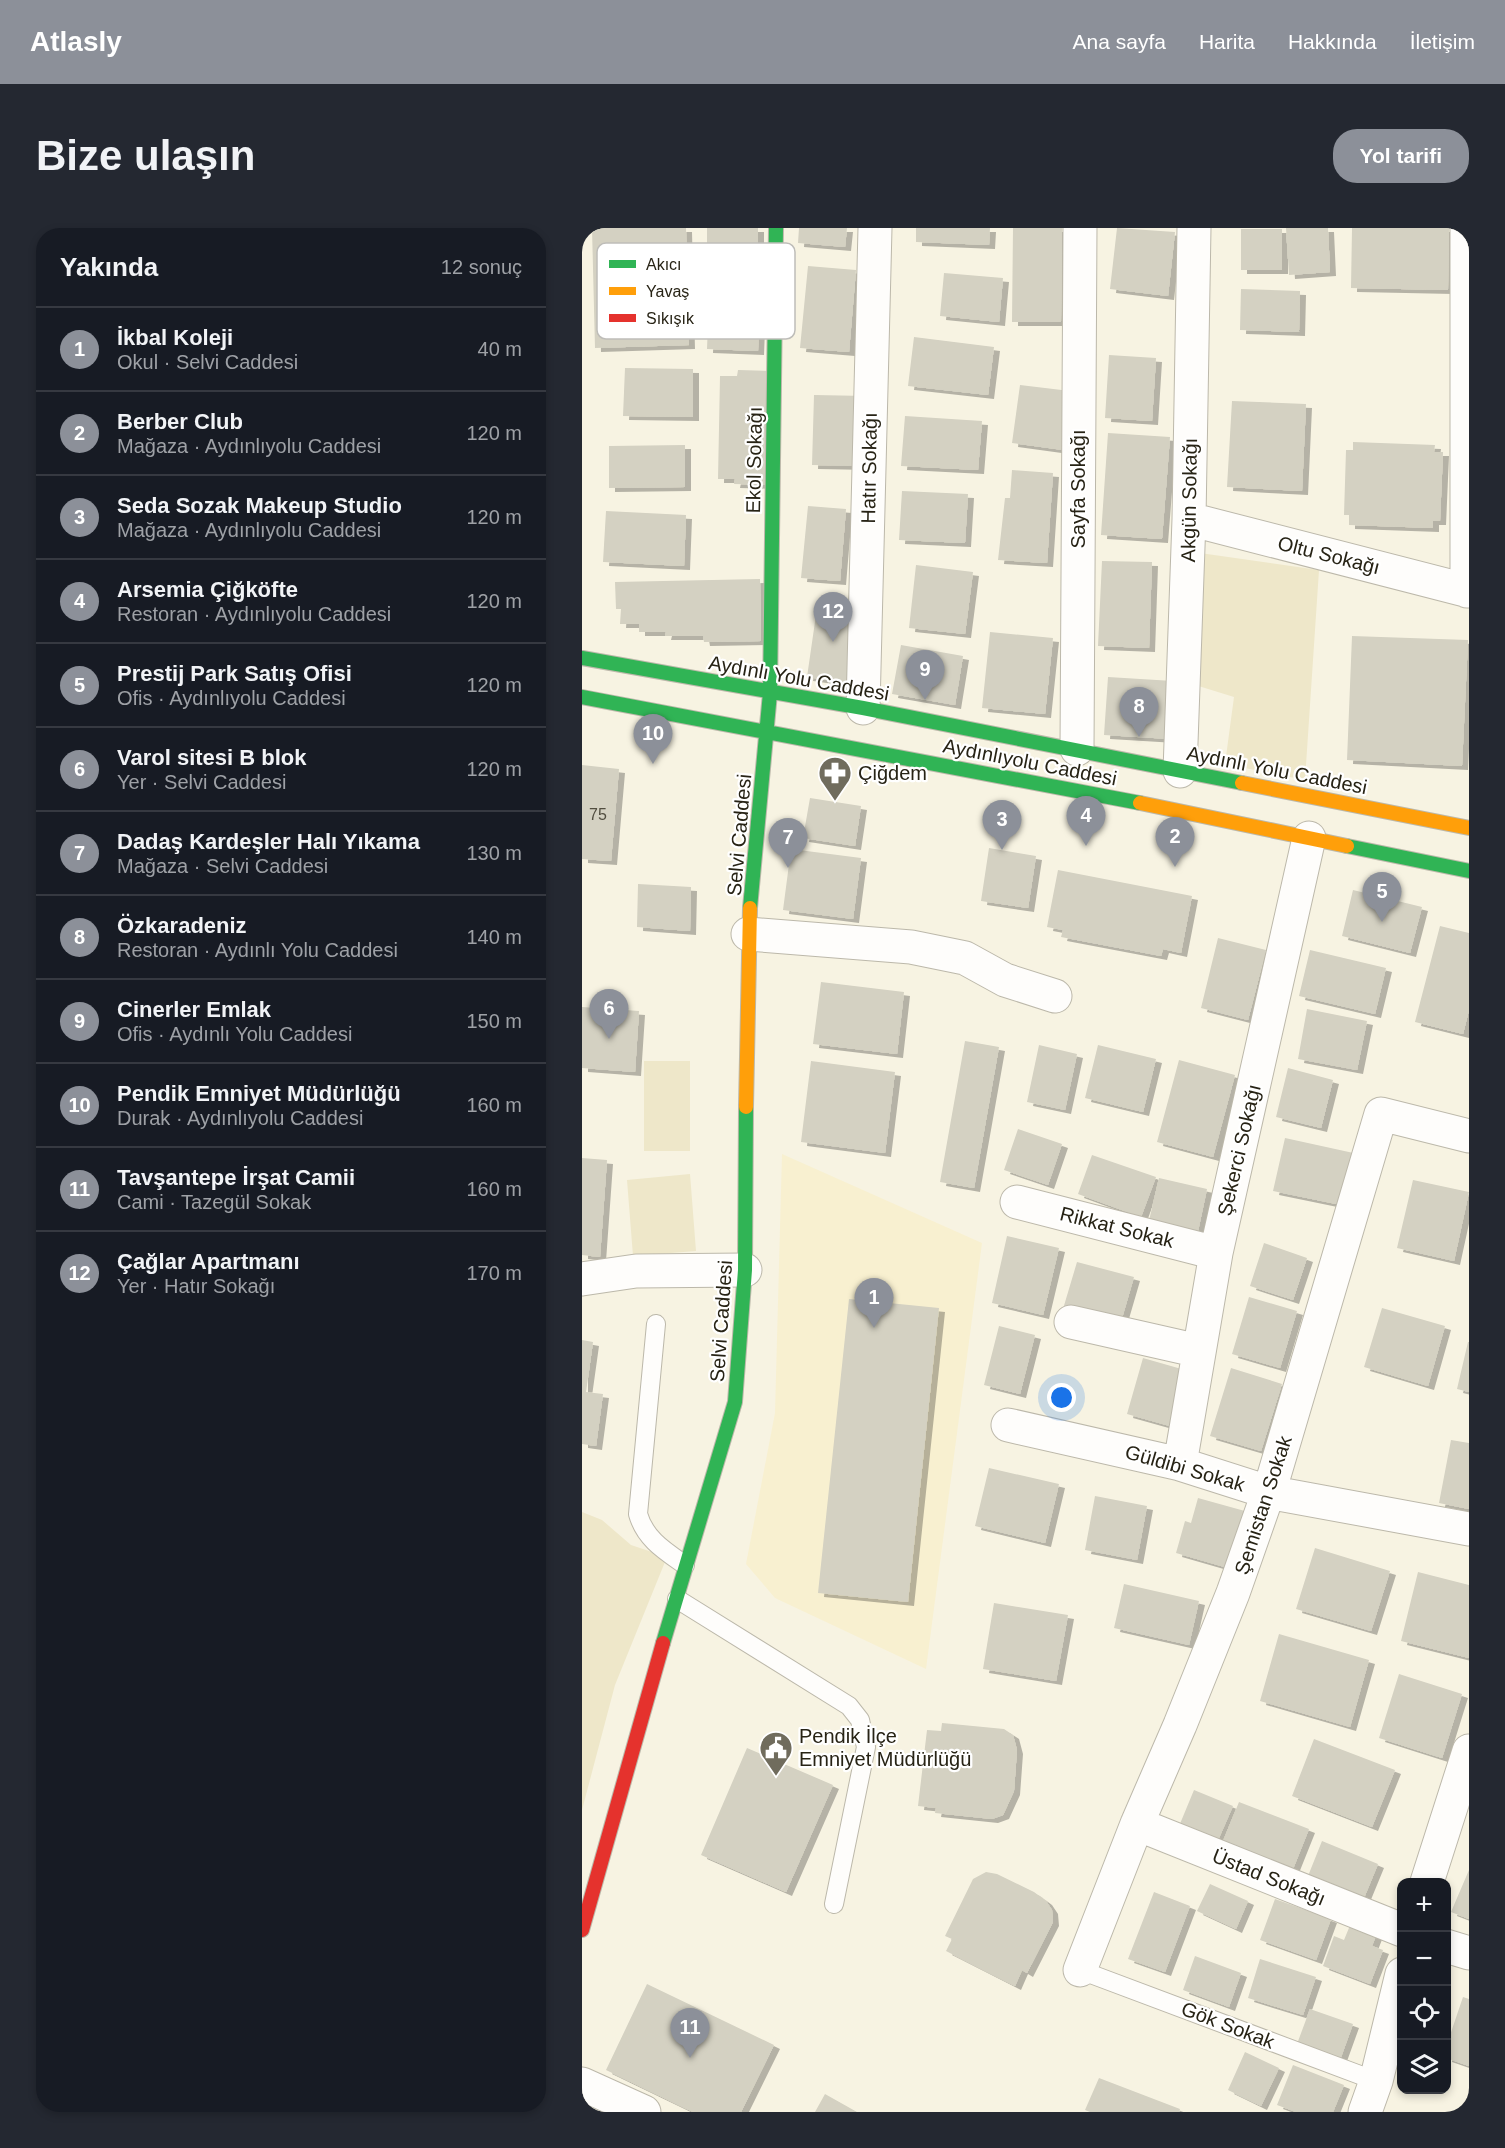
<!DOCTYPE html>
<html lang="tr">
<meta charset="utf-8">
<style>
body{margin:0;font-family:Helvetica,sans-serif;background:#242831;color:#f1f3f6}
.controls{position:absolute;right:18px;bottom:18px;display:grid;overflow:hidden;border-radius:12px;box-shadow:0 3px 9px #0003}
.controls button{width:54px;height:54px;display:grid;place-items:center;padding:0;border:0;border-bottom:2px solid #363941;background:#171b24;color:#f1f3f6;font:30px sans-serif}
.you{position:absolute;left:480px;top:1170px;width:21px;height:21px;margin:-15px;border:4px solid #fff;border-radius:50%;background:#1a73e8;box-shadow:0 0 0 9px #1a73e833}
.badge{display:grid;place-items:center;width:39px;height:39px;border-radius:50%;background:#8c9099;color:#fff;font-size:20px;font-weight:700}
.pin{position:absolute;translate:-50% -50px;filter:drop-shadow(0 2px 3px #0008)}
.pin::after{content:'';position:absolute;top:32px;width:21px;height:18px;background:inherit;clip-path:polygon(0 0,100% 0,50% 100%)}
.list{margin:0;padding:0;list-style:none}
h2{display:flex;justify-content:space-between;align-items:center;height:78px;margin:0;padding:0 24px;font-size:26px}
h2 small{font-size:20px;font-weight:400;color:#9ea1a6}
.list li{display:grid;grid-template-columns:39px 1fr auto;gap:18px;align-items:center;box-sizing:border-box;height:84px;padding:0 24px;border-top:2px solid #363941}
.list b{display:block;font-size:22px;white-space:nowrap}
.list p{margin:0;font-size:20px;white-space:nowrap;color:#9ea1a6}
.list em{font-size:20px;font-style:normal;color:#9ea1a6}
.icon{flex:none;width:33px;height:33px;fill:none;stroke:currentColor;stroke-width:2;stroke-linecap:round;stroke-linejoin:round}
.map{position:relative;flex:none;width:887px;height:1884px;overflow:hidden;border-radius:24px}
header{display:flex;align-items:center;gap:36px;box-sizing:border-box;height:84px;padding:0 30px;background:#8c9099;color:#fff}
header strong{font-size:28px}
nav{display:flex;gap:33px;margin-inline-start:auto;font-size:21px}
.intro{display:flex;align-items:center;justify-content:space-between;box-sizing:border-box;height:144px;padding:0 36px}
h1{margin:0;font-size:42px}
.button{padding:15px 27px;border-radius:24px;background:#8c9099;color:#fff;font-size:21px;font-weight:700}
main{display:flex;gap:36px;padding:0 36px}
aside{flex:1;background:#171b24;border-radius:24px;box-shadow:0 3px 9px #0003}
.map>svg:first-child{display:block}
</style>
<header>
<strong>Atlasly</strong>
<nav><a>Ana sayfa</a><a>Harita</a><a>Hakkında</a><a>İletişim</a></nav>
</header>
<div class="intro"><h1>Bize ulaşın</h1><a class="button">Yol tarifi</a></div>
<main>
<aside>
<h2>Yakında<small>12 sonuç</small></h2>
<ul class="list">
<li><span class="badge">1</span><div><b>İkbal Koleji</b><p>Okul · Selvi Caddesi</p></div><em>40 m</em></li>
<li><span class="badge">2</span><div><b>Berber Club</b><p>Mağaza · Aydınlıyolu Caddesi</p></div><em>120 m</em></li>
<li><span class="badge">3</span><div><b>Seda Sozak Makeup Studio</b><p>Mağaza · Aydınlıyolu Caddesi</p></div><em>120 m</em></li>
<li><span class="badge">4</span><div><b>Arsemia Çiğköfte</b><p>Restoran · Aydınlıyolu Caddesi</p></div><em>120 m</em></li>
<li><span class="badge">5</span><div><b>Prestij Park Satış Ofisi</b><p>Ofis · Aydınlıyolu Caddesi</p></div><em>120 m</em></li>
<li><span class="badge">6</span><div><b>Varol sitesi B blok</b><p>Yer · Selvi Caddesi</p></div><em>120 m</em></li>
<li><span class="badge">7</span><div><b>Dadaş Kardeşler Halı Yıkama</b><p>Mağaza · Selvi Caddesi</p></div><em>130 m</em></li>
<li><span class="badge">8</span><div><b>Özkaradeniz</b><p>Restoran · Aydınlı Yolu Caddesi</p></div><em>140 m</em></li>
<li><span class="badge">9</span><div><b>Cinerler Emlak</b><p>Ofis · Aydınlı Yolu Caddesi</p></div><em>150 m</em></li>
<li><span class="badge">10</span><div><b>Pendik Emniyet Müdürlüğü</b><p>Durak · Aydınlıyolu Caddesi</p></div><em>160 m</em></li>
<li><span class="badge">11</span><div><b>Tavşantepe İrşat Camii</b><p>Cami · Tazegül Sokak</p></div><em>160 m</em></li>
<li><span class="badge">12</span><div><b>Çağlar Apartmanı</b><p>Yer · Hatır Sokağı</p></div><em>170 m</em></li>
</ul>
</aside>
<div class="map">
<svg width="887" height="1884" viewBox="0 0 887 1884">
<defs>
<filter id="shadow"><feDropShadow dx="6" dy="4" stdDeviation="0" flood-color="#0004"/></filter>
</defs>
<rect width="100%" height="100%" fill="#f7f3e2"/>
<path fill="#f8f0d0" d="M200,926L400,1015L344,1441L193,1370L164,1336L193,1185Z"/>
<path fill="#eee7c9" d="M618,325L737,342L723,552L643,536L652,469L610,456Z
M62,833H108V923H62Z
M108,946L114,1023L51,1028L45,952Z
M0,1284L20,1292L49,1317L85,1329L33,1457L0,1582Z"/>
<path fill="#d4d1c2" filter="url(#shadow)" d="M10,0H104L107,117L13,120Z
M125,0H176V22L125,21Z
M217,0H265L263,19L216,15Z
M334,0H408L407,17L334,14Z
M431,0H480L479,94H430Z
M535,0L593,4L586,68L528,61Z
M704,0H746L748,44L707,47Z
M770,0H867L866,62L769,60Z
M659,1H700V42H659Z
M226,38L274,42L267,124L218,120Z
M128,43L179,45L176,123L125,121Z
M362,45L421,50L417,94L358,88Z
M659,61L718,63L717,104L658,102Z
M332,109L412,119L406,167L326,158Z
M527,127L574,130L570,193L523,190Z
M43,140L111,141V189L41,188Z
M156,142L190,143L189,257L152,256L153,251H136L138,148H155Z
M438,157L488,163L481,222L430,215Z
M232,167L285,168L283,238L230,237Z
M650,173L724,176L720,263L645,259Z
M323,188L400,193L396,242L319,238Z
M526,205L588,209L580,311L519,307Z
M771,214L853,217L852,224H861L858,293H851V300L767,297V287H762L764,222H771Z
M103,217V259L27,260V218Z
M430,242L471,245L465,335L416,332L423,270H428Z
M320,263L386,266L383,315L317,312Z
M226,278L264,281L258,353L219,350Z
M24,283L104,287L102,338L21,334Z
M520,333L570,334L567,420L516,418Z
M334,337L391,344L383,406L327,400Z
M178,351L179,413L122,414L121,408H83L84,404H57V396H38L39,381H34L33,354Z
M236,373L278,379L266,455L225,449Z
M408,404L471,410L463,486L400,480Z
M770,408L886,412L880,538L765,532Z
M319,417L381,428L373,477L310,466Z
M526,449L591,453L588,511L522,507Z
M0,537L37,541L29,633L0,631Z
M228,570L279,578L273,618L221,610Z
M407,620L454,628L446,680L399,673Z
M209,621L279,630L271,691L201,682Z
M476,642L610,668L599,725L581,721L579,728L479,709L481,702L465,699Z
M56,656L109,659L108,703L55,699Z
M771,662L840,679L828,725L760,708Z
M858,698L887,705V782L881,806L833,794Z
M636,710L684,722L666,792L619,780Z
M728,722L804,740L793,786L717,768Z
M239,754L322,764L315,826L231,816Z
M0,779L57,783L53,844L0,840Z
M725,781L785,793L775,842L716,831Z
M383,813L417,819L392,960L358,954Z
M457,817L495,826L483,882L445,874Z
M516,817L574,831L561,884L503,870Z
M597,832L653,847L631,929L575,914Z
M229,833L313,844L303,925L219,914Z
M706,840L751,852L739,900L694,889Z
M436,901L480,916L466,957L422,942Z
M703,910L776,926L764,978L691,963Z
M510,927L574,949L559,989L496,966Z
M0,930L25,932L18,1029L0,1027Z
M577,950L625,961L615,1008L566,997Z
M831,952L887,964L872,1033L815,1020Z
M425,1008L477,1020L461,1087L410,1075Z
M682,1015L725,1030L711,1072L668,1058Z
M495,1034L552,1049L538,1097L481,1081Z
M667,1069L715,1083L698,1140L650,1126Z
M267,1071L357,1080L326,1374L236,1365Z
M800,1080L863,1098L846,1158L782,1139Z
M417,1098L453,1107L438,1166L402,1157Z
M0,1112L11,1114L4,1164L21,1166L14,1218L0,1216Z
M886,1114H887V1164L875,1161Z
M561,1130L610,1144L595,1200L545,1186Z
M649,1140L700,1156L679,1223L628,1208Z
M869,1212L887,1215V1281L857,1275Z
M407,1240L477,1256L463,1315L393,1298Z
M513,1268L565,1278L555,1332L503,1322Z
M616,1270L670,1285L653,1342L594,1325L603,1293L609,1295Z
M733,1320L808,1343L789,1403L714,1381Z
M836,1344L887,1357V1430L819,1413Z
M542,1356L617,1373L607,1417L532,1400Z
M412,1375L486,1387L474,1453L401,1441Z
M697,1406L787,1432L768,1499L678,1473Z
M817,1446L880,1466L860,1530L797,1510Z
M360,1495L422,1501L431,1507L435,1522L432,1563L421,1587L410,1591L353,1585L354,1580L336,1578L345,1502L359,1503Z
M732,1511L813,1542L790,1599L710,1568Z
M165,1520L251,1557L204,1664L119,1627Z
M612,1562L651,1578L633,1619L595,1603Z
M657,1574L727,1601L709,1646L639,1618Z
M740,1613L796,1636L782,1670L726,1648Z
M887,1642V1691L869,1684Z
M404,1644L415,1646L452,1664L464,1673L470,1682L471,1694L445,1745L440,1742L433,1758L364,1723L370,1711L363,1708L391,1651Z
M628,1656L666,1673L654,1701L615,1683Z
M572,1664L608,1678L583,1744L546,1731Z
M693,1671L749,1691L734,1732L678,1712Z
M769,1695L795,1705L790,1718L801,1722L788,1756L741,1738L752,1708L762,1712Z
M613,1728L659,1745L647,1779L601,1762Z
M678,1731L734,1749L721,1787L666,1770Z
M65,1756L192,1817L159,1884H111L24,1842Z
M881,1769L887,1771V1838L864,1830V1819Z
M728,1781L771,1796L758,1832L715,1816Z
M663,1824L697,1840L679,1878L646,1862Z
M711,1837L762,1857L751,1884H714L695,1877Z
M517,1850L598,1881L597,1884H508L503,1882Z
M243,1866L275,1884H233Z"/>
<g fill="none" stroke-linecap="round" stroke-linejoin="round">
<g stroke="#bcb8aa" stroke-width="20">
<path id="lane" d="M74,1096L56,1286C63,1311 83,1323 103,1337
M95,1371L267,1478L278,1492L284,1519L252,1676
M498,1742L794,1853"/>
</g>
<g stroke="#bcb8aa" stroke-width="35">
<path id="street" d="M885,0V363
M607,291L887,363
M281,480L293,0
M495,521L498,0
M598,543L607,291L612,0
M166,706L329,719L383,730L423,752L473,768
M435,974L634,1025
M0,1051L54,1043L163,1042
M489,1094L617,1123
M426,1197L598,1236L686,1264L887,1301
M598,1236L634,1025L727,610
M555,1596L820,1702
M845,1654L887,1523
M864,1718L887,1725
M498,1742L555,1596L598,1497L651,1365L691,1251L799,886L887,908
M0,1856L62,1884
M783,1884L794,1853L820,1746"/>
</g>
<g stroke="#bcb8aa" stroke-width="16">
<path id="fast" d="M0,430L281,480L660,555
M0,469L558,575
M765,618L887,643
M168,680L188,465L194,0
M81,1415L153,1174L163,1042L164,879"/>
</g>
<g stroke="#bcb8aa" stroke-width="16">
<path id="slow" d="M660,555L887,600
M558,575L765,618
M164,879L168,680"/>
</g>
<g stroke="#bcb8aa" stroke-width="16">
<path id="jam" d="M0,1702L81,1415"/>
</g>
<use href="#lane" stroke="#fefdfb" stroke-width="18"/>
<use href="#street" stroke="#fefdfb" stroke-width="33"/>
<use href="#fast" stroke="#30b455" stroke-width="14"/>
<use href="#slow" stroke="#ff9f0a" stroke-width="14"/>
<use href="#jam" stroke="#e5322d" stroke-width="14"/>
</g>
<defs>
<g id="pharmacy-pin" transform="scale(1.725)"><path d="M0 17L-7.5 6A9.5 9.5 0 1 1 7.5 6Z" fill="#706c5d" stroke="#fff"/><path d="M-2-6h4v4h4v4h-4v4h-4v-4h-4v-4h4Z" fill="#fff"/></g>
<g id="civic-pin" transform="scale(1.725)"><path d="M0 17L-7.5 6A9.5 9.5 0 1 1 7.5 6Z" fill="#706c5d" stroke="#fff"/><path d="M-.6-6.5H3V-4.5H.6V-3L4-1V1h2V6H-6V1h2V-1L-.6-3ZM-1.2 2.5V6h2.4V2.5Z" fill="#fff"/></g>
</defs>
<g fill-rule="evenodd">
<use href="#pharmacy-pin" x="253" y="545"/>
<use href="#civic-pin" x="194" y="1520"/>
</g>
<g text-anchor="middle" stroke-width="4.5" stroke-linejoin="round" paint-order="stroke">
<g font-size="16" fill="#524e40">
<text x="16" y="592">75</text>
</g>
<g font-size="20" fill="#272315" stroke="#fff">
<text transform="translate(172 232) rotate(-89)" y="7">Ekol Sokağı</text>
<text transform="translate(287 240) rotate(-89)" y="7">Hatır Sokağı</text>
<text transform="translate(496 261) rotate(-90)" y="7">Sayfa Sokağı</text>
<text transform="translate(607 272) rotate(-89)" y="7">Akgün Sokağı</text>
<text transform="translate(747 327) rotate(14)" y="7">Oltu Sokağı</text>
<text transform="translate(217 450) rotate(10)" y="7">Aydınlı Yolu Caddesi</text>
<text transform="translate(448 534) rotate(11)" y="7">Aydınlıyolu Caddesi</text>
<text transform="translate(695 542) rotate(11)" y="7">Aydınlı Yolu Caddesi</text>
<text transform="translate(157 607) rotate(-85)" y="7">Selvi Caddesi</text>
<text transform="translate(657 922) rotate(-77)" y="7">Şekerci Sokağı</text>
<text transform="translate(535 999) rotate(14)" y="7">Rikkat Sokak</text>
<text transform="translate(139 1093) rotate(-86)" y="7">Selvi Caddesi</text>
<text transform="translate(603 1240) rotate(16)" y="7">Güldibi Sokak</text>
<text transform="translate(681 1277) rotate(-72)" y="7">Şemistan Sokak</text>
<text transform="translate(687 1649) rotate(22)" y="7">Üstad Sokağı</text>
<text transform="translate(646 1797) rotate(21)" y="7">Gök Sokak</text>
</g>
<g font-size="20" fill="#272315" stroke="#fff" text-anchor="start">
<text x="276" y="552">Çiğdem</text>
<text x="217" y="1515">Pendik İlçe<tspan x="217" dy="23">Emniyet Müdürlüğü</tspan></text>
</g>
</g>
<rect x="15" y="15" width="198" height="96" rx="9" fill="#fff" stroke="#bebdb9" stroke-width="1.5"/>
<rect x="27" y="32" width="27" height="8" fill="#30b455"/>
<rect x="27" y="59" width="27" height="8" fill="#ff9f0a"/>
<rect x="27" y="86" width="27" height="8" fill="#e5322d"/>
<g font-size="16" fill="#272315">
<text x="64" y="42">Akıcı</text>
<text x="64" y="69">Yavaş</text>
<text x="64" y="96">Sıkışık</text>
</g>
</svg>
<div class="controls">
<button>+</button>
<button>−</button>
<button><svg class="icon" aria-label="locate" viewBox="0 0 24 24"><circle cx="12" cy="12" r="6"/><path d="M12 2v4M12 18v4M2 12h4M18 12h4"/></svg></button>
<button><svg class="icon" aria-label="layers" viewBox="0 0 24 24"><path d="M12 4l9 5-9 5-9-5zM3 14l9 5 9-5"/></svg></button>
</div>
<div class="you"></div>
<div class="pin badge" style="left:292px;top:1100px">1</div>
<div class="pin badge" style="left:593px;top:639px">2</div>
<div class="pin badge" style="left:420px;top:622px">3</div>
<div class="pin badge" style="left:504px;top:618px">4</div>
<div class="pin badge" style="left:800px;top:694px">5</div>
<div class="pin badge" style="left:27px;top:811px">6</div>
<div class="pin badge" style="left:206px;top:640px">7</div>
<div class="pin badge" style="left:557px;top:509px">8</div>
<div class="pin badge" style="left:343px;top:472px">9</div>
<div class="pin badge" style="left:71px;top:536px">10</div>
<div class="pin badge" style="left:108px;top:1830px">11</div>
<div class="pin badge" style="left:251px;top:414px">12</div>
</div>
</main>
